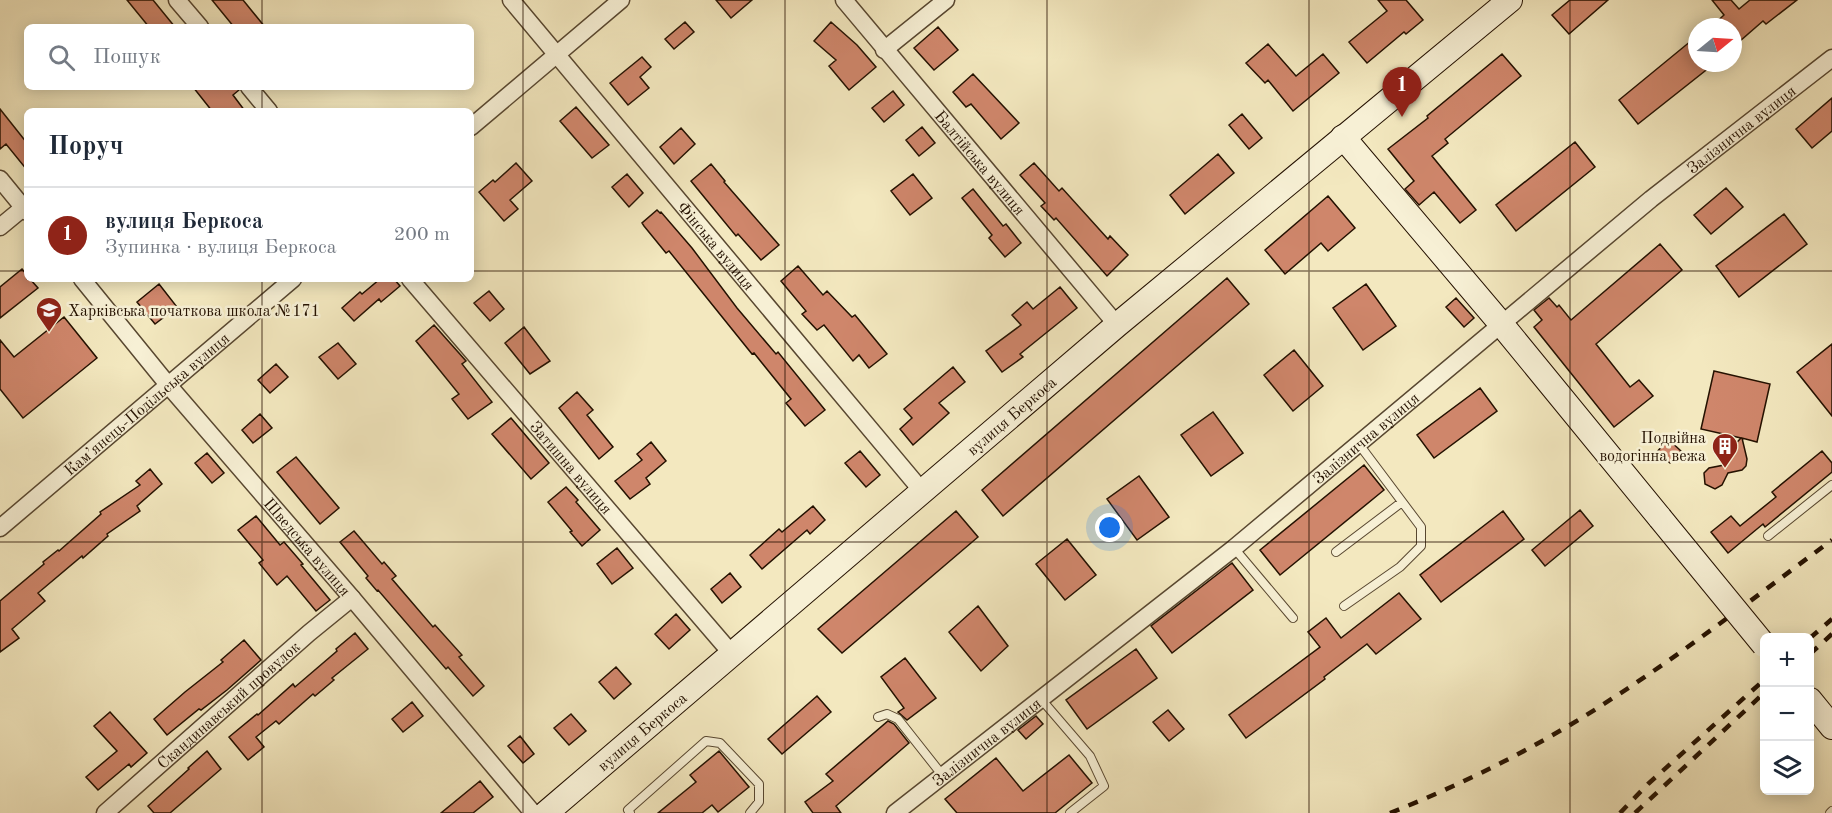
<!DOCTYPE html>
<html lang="uk">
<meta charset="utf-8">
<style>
body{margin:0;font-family:"Old Standard TT",serif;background:#f6f6f7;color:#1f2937}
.controls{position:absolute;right:18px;bottom:18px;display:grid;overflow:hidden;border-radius:9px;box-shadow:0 3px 15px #0003}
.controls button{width:54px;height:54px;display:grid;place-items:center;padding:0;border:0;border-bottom:2px solid #e0e1e3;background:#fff;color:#1f2937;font:30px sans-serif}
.compass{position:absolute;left:1688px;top:18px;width:54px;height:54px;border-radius:50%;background:#fff;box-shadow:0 3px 15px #0003;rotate:72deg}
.you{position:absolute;left:1110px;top:528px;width:21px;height:21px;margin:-15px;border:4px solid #fff;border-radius:50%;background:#1a73e8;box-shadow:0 0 0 9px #1a73e833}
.badge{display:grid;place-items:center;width:39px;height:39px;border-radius:50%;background:#8f2418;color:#fff;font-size:20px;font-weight:700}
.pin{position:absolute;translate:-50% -50px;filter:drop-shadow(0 2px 3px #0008)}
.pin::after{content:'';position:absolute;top:32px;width:21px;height:18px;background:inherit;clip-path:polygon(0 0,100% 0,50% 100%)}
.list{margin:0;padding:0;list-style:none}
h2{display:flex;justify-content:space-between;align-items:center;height:78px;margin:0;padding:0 24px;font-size:26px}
h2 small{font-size:20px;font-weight:400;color:#747a83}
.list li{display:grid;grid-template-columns:39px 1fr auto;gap:18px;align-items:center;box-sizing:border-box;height:96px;padding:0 24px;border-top:2px solid #e0e1e3}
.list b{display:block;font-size:22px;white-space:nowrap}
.list p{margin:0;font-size:20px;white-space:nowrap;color:#747a83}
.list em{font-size:20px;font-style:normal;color:#747a83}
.icon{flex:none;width:33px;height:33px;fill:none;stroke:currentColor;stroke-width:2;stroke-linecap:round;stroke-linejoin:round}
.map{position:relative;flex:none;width:1832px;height:813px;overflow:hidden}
.search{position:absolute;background:#fff;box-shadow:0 3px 15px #0003;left:24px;top:24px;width:450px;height:66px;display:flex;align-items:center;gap:15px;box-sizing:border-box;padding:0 21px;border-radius:9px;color:#747a83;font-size:22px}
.panel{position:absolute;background:#fff;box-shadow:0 3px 15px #0003;left:24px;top:108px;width:450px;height:174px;border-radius:9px}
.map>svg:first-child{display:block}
</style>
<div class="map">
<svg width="1832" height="813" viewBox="0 0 1832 813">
<rect width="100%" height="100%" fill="#f3e8bf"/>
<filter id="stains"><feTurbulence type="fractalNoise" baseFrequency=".00333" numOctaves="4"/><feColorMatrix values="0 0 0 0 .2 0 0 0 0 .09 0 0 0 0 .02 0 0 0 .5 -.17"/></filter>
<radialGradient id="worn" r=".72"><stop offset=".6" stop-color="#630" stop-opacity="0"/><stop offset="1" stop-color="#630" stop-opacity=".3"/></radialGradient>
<path fill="#cf866b" stroke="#241100" stroke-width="1.5" d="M127,0H153L175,27H149Z
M212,0H243L265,27H234Z
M716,0H752L731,18Z
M1378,0H1406L1423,20L1406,34L1404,32L1367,63L1349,42L1387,11Z
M1570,0H1608L1569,34L1552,15Z
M1712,0H1731L1739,9L1750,0H1797L1766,24L1763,21L1733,47V27H1711L1724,15Z
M685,22L694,32L674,49L665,39Z
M831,22L857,45L876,67L849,90L829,66L836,60L814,41Z
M938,27L958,50L934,70L914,48Z
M1697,36V63H1715L1638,124L1619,100Z
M1268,44L1296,76L1323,54L1339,73L1293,111L1268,80L1265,83L1246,63Z
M1502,54L1521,76L1445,139L1448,143L1432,156L1476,210L1460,223L1434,192L1419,205L1405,189L1414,181L1388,149L1428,118L1427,116Z
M642,57L651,67L640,77L649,88L628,105L610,83Z
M973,74L1019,123L1001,139L971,104L966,107L953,92Z
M193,87H239V90L233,95L245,111H212Z
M893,91L904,105L884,122L872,108Z
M1832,98V131L1812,148L1796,129Z
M576,107L609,145L592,158L560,121Z
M0,109L27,143V170L6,144L0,149Z
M1242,114L1262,138L1249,149L1229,125Z
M922,127L935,143L919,156L906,140Z
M681,128L695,144L674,164L660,147Z
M1575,142L1595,167L1516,231L1496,205Z
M1218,154L1234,173L1185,214L1170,195Z
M516,163L532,181L510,200L518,209L504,221L479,192L493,180L495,182Z
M1034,163L1059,191L1062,188L1108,239L1110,236L1128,255L1107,276L1056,218L1054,220L1041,206L1045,203L1020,175Z
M711,164L725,181L724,182L779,245L761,260L738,234L736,236L691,181Z
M627,174L643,193L629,207L612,187Z
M913,174L932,198L910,215L891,191Z
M1726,188L1743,207L1711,234L1694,215Z
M973,189L1003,226L1006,224L1021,243L1005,257L989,238L992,235L962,198Z
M1328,196L1355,228L1328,251L1321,243L1285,274L1265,250Z
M657,210L660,213L661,212L692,248L737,308L776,354L778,352L825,410L805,426L786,403L791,399L754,353L752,354L669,251L666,253L644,226L642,223Z
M1784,214L1807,244L1739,297L1716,266Z
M1660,244L1682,270L1596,344L1630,387L1639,380L1653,396L1614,427L1534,327L1542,320L1534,310L1549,298L1557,307L1559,305L1571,320Z
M798,266L823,295L827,291L852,317L855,315L887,354L869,368L859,355L853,361L824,325L817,330L802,314L806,311L781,281Z
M22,269L27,275V279H30L38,288L0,318V287Z
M1227,278L1249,304L1003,516L982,490Z
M380,279H394L400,286L381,302L379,299L354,321L342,308L360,292L362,294Z
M159,284L177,307L155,324L137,302Z
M1366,284L1396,326L1363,350L1333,308Z
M1060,287L1077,308L1020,354L1023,357L1002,372L986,351L1021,325L1012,315L1027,302L1033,309Z
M489,291L504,309L490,321L474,303Z
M1456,298L1474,318L1464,327L1446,307Z
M64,317L97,358L23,418L0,389V340L14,357Z
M434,325L466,361L462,364L492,402L468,419L452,399L459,394L416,341Z
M524,327L550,361L530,374L505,343Z
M338,343L356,364L338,379L319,357Z
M1832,344V416L1797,372Z
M1294,350L1323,386L1293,411L1264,375Z
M276,364L288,377L270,393L258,380Z
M953,367L965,382L939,403L949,413L913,445L900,429L912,418L904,409Z
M1714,371L1770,384L1757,442L1742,438L1747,459L1746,466L1742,470L1728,473L1722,485L1715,489L1705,484L1704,473L1709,468L1724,465L1726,454L1741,438L1701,429Z
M1480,388L1497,411L1434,458L1417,435Z
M577,392L593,410L587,415L613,447L599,459L559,408Z
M1213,412L1243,453L1211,476L1181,435Z
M260,414L272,428L253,443L242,430Z
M511,418L549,463L531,479L492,434Z
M1668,439L1681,451L1670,463L1657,452Z
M651,442L666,461L646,478L650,484L630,499L615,481L642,460L637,454Z
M860,451L880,475L866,487L845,463Z
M1822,451L1832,463V472L1765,527L1763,524L1728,553L1711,532L1731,516L1740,526L1776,497L1772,492Z
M207,453L224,473L212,483L195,463Z
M296,457L339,508L320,524L277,472Z
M1364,465L1384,490L1280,575L1260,550Z
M150,469L162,484L137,506L140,511L107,534L108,536L83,558L82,556L38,593L45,601L12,629L19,638L0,652V601L44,564L43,562L58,550L59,551L101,514L100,512L140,485L136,481Z
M1139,476L1169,517L1137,540L1107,499Z
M566,487L578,500L576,502L600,530L582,546L570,532L572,531L548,502Z
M813,506L825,520L810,534L807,530L762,569L750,555L779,529L782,532Z
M1580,510L1593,526L1545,566L1532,550Z
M956,511L978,537L842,653L818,629Z
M1503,511L1524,539L1441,602L1420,575Z
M256,516L280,545L284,542L303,564L301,565L330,600L316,611L287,576L277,585L259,563L263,560L238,530Z
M354,531L382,564L384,562L396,576L392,579L433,627L435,625L462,655L459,657L484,686L473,696L448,667L446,669L378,590L377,591L366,578L368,576L340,542Z
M1067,539L1096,575L1065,600L1036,564Z
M617,548L633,568L612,584L597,564Z
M1232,563L1253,590L1172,653L1151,626Z
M730,573L741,587L722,603L711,589Z
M1399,593L1421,619L1376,654L1367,644L1324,677L1325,679L1246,738L1229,715L1320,647L1308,632L1326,618L1341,638Z
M978,606L1008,646L981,671L949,632Z
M676,614L690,630L669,649L655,634Z
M355,633L368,649L332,678L334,680L315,696L313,694L279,724L276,721L256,737L264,747L248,760L229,737L257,714L258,715L293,684L295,687L337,651L336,649Z
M244,640L261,660L227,690L201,710L199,709L167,735L154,719L185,692L223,662L221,660Z
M1136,649L1157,678L1087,729L1066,700Z
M905,658L936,698L907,720L898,712L904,708L881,677Z
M616,667L631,684L614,699L599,682Z
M817,696L831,712L782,754L768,739Z
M412,702L423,716L403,732L392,719Z
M1168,710L1184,729L1169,741L1153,722Z
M110,712L147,753L131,767L129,764L98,790L86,777L117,751L94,726Z
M571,714L586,731L569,745L554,728Z
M1036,716L1043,724L1026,739L1018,730Z
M888,721L894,724L909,743L836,806L841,813H813L805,802L833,781L826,774Z
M520,736L534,754L523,763L508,746Z
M207,751L221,769L170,813H154L148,806L189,769L188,768Z
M719,751L749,787L718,812L712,805L702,813H658L696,782L690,775Z
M1069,755L1092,783L1055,813H957L945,799L996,758L1023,791Z
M480,781L493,797L473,813H441Z"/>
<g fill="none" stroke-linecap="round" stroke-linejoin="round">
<g stroke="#584730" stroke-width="10">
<path id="lane" d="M1768,536L1832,485
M1234,548L1293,618
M1336,552L1402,502
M1344,606L1400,567L1421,546V527L1358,443
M1041,699L1090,756L1104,786L1070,813
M878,717L887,714L898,719L943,776
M630,813L628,810L706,741L720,743L759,784V802L750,813
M1830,813L1832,811"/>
</g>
<g stroke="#584730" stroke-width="19">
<g id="street">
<path d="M177,0L200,27"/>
<path id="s1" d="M511,0L922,491"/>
<path id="s2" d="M844,0L1117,325"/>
<path d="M884,50L946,0"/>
<path d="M249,87L269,111"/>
<path d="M471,127L621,0"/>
<path d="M0,179L27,212"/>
<path d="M0,227L23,208"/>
<path id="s3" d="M82,279L169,386L352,598L533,813"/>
<path id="s4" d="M410,279L732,654"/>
<path id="s5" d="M0,528L293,279"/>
<path id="s6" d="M105,813L309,633L352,598"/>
<path id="s7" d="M895,813L1234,548L1651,199L1832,58"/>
</g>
</g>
<g stroke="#241100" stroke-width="26">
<g id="secondary">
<path d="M1343,137L1502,325L1660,518"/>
<path d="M1810,700L1832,727"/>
<path id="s8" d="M546,813L1117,325L1510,0"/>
</g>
</g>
<use href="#lane" stroke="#f7f0d5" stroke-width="8"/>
<use href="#street" stroke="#f7f0d5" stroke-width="16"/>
<use href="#secondary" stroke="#f7f0d5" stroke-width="24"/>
<path stroke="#241100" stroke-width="4.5" stroke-dasharray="10 10" stroke-linecap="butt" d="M1810,638L1832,619
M1810,654L1832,634
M1390,813C1466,783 1545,743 1613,698C1689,649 1760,593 1832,540
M1620,813L1648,784L1764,680
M1635,813L1764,693"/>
<g stroke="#241100" stroke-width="26" stroke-linecap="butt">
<path id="secondary-bridge" d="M1660,518L1764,645"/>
</g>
<use href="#secondary-bridge" stroke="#f7f0d5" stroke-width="24"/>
</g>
<path fill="none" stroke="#241100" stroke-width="1.5" stroke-opacity="0.55" d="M262,0V27M523,0V813M785,0V813M1047,0V813M1309,0V813M1570,0V813M262,87V111M0,271H27M471,271H1832M262,279V813M0,542H1832"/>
<defs>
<g id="school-pin" transform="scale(1.35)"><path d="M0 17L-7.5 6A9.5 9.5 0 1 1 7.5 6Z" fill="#8f2418" stroke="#f7f0d5"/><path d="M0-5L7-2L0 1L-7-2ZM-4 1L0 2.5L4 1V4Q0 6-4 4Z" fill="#fff"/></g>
<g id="building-pin" transform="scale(1.35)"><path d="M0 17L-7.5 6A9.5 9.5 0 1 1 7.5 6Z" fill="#8f2418" stroke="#f7f0d5"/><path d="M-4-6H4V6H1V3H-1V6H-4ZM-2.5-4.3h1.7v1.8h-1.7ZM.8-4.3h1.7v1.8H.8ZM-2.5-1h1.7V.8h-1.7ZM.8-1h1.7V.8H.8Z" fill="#fff"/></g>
</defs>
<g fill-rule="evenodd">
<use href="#school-pin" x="49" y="310"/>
<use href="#building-pin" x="1725" y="446"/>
</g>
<g text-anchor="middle" stroke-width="5" stroke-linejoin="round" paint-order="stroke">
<g font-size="16" fill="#241100" stroke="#f7f0d5">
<text dy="6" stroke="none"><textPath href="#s7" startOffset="1088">Залізнична вулиця</textPath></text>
<text dy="6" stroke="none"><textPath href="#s2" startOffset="212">Балтійська вулиця</textPath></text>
<text dy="6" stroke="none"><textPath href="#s1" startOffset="320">Фінська вулиця</textPath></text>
<text dy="6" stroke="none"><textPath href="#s5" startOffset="192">Кам’янець-Подільська вулиця</textPath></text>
<text dy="6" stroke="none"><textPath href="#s8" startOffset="612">вулиця Беркоса</textPath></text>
<text dy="6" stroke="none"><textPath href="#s7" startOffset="602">Залізнична вулиця</textPath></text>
<text dy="6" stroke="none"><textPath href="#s4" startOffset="248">Затишна вулиця</textPath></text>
<text dy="6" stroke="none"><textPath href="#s3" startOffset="350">Шведська вулиця</textPath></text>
<text dy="6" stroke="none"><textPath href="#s6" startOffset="164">Скандинавський провулок</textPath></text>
<text dy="6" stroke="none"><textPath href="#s8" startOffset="126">вулиця Беркоса</textPath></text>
<text dy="6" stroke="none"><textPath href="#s7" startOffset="116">Залізнична вулиця</textPath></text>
</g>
<g font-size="16" fill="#241100" stroke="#f7f0d5" text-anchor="start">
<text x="68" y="316">Харківська початкова школа №171</text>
<text x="1706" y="443" text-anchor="end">Подвійна<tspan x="1706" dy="18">водогінна вежа</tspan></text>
</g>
</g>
<rect width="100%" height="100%" filter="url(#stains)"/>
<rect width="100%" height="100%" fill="url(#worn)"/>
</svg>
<div class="controls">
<button>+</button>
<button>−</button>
<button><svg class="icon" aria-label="layers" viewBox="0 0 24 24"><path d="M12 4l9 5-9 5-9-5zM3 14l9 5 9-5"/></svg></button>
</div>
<svg class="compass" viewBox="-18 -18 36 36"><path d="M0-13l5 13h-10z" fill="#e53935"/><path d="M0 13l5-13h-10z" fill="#747a83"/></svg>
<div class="you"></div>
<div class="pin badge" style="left:1402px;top:117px">1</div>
<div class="search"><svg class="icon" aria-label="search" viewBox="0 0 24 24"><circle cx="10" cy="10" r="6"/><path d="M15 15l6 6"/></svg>Пошук</div>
<section class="panel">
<h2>Поруч<small></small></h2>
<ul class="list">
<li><span class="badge">1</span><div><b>вулиця Беркоса</b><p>Зупинка · вулиця Беркоса</p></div><em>200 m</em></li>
</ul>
</section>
</div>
